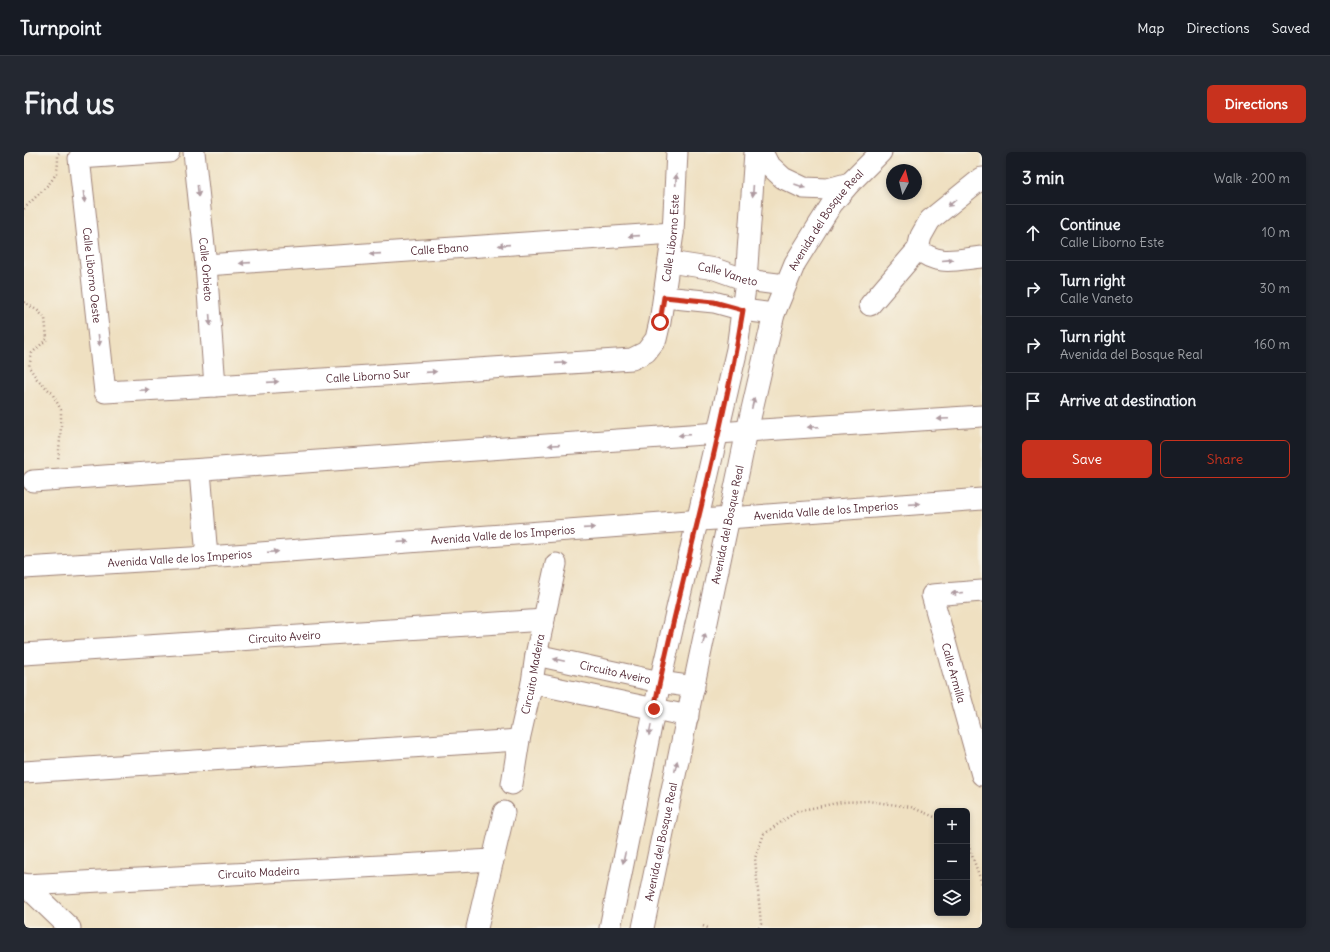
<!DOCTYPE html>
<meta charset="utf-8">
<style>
body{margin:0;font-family:Delius,sans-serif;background:#242831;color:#f1f3f6}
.controls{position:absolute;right:12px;bottom:12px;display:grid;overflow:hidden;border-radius:6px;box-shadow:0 2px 6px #0003}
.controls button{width:36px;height:36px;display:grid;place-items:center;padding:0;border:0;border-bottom:1px solid #363941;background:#171b24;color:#f1f3f6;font:20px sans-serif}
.compass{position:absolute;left:862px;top:12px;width:36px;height:36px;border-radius:50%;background:#171b24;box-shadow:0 2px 6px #0003;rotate:7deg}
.stop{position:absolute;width:12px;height:12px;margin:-9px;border:3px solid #c8321e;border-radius:50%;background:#fff}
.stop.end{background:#c8321e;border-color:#fff;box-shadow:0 1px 4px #0008}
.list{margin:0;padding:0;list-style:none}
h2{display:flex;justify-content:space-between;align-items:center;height:52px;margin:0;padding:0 16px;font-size:17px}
h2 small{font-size:13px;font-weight:400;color:#9ea1a6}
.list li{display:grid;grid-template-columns:26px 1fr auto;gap:12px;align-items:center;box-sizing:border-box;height:56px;padding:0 16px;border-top:1px solid #363941}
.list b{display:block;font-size:15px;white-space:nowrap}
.list p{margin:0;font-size:13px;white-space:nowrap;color:#9ea1a6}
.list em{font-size:13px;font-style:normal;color:#9ea1a6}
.actions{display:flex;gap:8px;padding:12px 16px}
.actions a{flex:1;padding:9px 0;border:1px solid #c8321e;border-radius:6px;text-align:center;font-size:14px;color:#c8321e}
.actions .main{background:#c8321e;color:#fff}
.icon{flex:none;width:22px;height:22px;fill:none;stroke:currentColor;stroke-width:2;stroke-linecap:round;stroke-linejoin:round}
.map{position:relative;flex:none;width:958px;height:776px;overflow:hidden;border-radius:6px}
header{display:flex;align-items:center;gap:24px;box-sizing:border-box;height:56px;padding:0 20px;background:#171b24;border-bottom:1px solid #363941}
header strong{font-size:19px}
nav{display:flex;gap:22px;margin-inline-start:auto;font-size:14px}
.intro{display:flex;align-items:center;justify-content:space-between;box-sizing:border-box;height:96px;padding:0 24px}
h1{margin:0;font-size:28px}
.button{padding:10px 18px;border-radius:6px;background:#c8321e;color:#fff;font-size:14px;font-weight:700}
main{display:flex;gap:24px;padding:0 24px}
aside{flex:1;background:#171b24;border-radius:6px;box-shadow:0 2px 6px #0003}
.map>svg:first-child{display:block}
</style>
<header>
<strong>Turnpoint</strong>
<nav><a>Map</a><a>Directions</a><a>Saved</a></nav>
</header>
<div class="intro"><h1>Find us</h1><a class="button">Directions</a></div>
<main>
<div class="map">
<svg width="958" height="776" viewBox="0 0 958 776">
<rect width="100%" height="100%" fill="#f7f3e8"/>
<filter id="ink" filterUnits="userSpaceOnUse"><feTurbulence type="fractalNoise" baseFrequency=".025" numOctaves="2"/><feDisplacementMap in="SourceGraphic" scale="8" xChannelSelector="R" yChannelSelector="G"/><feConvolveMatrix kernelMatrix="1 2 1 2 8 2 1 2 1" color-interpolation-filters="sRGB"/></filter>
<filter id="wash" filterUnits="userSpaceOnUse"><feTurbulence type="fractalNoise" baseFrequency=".012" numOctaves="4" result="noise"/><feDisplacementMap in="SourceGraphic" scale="16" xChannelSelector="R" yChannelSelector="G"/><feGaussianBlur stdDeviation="0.9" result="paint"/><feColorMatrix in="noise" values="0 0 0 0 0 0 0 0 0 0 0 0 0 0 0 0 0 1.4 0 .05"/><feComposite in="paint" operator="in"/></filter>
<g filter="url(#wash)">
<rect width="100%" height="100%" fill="#efe0c1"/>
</g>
<g filter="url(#ink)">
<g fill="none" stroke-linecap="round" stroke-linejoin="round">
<g stroke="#9c8076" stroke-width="23">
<g id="minor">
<path id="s1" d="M145,0L55,6L81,240L191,234L608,207L622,200L632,187L636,170L649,81L653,0"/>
<path id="s2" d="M170,0L182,113L191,234"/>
<path d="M738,0L744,12L759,26L780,36L804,37L826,31"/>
<path d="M894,97C914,115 934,107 958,105"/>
<path id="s3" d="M645,110L691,117L722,128L761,133"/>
<path id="s4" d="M182,113L649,81"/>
<path d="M640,145L690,150L719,158L750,162"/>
<path d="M846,153L894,97L897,84L906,68L958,26"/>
<path d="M176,319L183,405"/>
<path d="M9,329L723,279L958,264"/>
<path id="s5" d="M0,416L183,405L958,347"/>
<path id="s6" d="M958,439L908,443L958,623"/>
<path id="s7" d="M0,502L520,468"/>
<path id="s8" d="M512,503L636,530L670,535"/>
<path d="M508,531L664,564"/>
<path d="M0,620L495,588"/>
<path id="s9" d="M488,632L495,588L508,531L512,503L532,412"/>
<path d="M0,732L46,776"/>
<path id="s10" d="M1,733L469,708"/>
<path d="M453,776L480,660"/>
<path d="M586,776L636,530L713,197L722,128L731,0"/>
<path id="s11" d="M619,776L723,279L750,162L771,111L794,74L808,52L826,31L857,0"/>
</g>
</g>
<path stroke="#9c8076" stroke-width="2.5" stroke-dasharray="1 3" stroke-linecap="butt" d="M0,57C9,46 30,31 33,18C34,13 34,7 34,2L36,0
M0,150L14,159L21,166L23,187L8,201L5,215L13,227L28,241L37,258V276L34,309
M943,689L958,732
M679,774L684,776
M735,776L737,772L731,706L740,682L773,659L818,650L844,649L887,655L913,666"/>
<use href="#minor" stroke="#fff" stroke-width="21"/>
</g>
<defs><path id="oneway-solid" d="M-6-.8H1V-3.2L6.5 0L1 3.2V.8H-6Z"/></defs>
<g fill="#ae9aa0">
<use href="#oneway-solid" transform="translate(652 28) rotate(-87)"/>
<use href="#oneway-solid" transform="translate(776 34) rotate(20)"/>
<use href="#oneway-solid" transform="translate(174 39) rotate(84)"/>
<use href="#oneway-solid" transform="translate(729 39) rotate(94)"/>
<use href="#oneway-solid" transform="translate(60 45) rotate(84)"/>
<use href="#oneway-solid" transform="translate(928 51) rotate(141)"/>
<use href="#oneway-solid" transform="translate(610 84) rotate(176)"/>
<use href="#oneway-solid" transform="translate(480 93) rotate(176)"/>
<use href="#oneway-solid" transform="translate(351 102) rotate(176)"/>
<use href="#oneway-solid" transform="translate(924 108) rotate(-5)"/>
<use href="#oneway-solid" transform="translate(221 111) rotate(176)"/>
<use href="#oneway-solid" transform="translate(186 168) rotate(86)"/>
<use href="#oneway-solid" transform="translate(75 188) rotate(84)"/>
<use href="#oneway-solid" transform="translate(537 211) rotate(-4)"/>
<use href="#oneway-solid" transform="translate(407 220) rotate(-4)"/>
<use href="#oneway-solid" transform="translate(249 230) rotate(-4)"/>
<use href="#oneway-solid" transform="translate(120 238) rotate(-3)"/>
<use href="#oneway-solid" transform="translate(729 251) rotate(-77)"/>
<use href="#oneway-solid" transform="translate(919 267) rotate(177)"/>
<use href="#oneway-solid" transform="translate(789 275) rotate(177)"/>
<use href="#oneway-solid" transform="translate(660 283) rotate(176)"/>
<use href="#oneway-solid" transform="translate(530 293) rotate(176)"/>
<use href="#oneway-solid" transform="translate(890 352) rotate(-4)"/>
<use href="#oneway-solid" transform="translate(565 376) rotate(-4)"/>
<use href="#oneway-solid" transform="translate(379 390) rotate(-4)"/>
<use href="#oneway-solid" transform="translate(249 400) rotate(-4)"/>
<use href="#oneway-solid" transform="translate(933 441) rotate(175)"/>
<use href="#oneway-solid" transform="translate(680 487) rotate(-78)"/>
<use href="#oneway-solid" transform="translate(535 508) rotate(-168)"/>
<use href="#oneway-solid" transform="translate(626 578) rotate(101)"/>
<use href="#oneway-solid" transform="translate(652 614) rotate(-77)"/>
<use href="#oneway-solid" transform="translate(600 706) rotate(102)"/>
</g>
</g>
<g fill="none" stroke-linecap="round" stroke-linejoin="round" filter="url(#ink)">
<path stroke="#c8321e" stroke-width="5" d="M630,557C657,424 697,293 719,158L690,150L640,145L636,170"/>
</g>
<g text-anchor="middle" stroke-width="3" stroke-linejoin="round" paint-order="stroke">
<g font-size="11" fill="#4a1f2b" stroke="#f7f3e8">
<text dy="4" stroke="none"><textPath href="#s11" startOffset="736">Avenida del Bosque Real</textPath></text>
<text dy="4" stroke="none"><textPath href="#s1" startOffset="988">Calle Liborno Este</textPath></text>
<text dy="4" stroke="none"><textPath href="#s4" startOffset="234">Calle Ebano</textPath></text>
<text dy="4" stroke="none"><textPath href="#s2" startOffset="118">Calle Orbieto</textPath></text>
<text dy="4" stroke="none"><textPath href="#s3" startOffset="60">Calle Vaneto</textPath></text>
<text dy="4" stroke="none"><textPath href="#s1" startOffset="208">Calle Liborno Oeste</textPath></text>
<text dy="4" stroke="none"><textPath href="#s1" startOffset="589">Calle Liborno Sur</textPath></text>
<text dy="4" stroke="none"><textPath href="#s5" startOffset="804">Avenida Valle de los Imperios</textPath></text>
<text dy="4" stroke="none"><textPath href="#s11" startOffset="412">Avenida del Bosque Real</textPath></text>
<text dy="4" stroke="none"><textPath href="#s5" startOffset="480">Avenida Valle de los Imperios</textPath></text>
<text dy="4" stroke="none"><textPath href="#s5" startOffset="156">Avenida Valle de los Imperios</textPath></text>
<text dy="4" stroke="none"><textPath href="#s7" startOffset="261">Circuito Aveiro</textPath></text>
<text dy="4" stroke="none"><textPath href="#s8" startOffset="81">Circuito Aveiro</textPath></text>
<text dy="4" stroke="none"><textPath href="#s6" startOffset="131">Calle Armilla</textPath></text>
<text dy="4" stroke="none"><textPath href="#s9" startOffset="112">Circuito Madeira</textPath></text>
<text dy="4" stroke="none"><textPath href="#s11" startOffset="88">Avenida del Bosque Real</textPath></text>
<text dy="4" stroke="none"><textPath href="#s10" startOffset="234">Circuito Madeira</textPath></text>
</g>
</g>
</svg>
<div class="controls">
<button>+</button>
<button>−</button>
<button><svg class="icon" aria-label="layers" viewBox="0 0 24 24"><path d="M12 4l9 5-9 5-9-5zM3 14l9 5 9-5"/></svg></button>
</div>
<svg class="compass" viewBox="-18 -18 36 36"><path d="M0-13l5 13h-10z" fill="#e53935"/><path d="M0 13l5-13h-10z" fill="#9ea1a6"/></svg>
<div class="stop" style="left:636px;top:170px"></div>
<div class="stop end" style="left:630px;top:557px"></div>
</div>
<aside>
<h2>3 min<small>Walk · 200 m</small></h2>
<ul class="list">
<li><svg class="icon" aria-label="ahead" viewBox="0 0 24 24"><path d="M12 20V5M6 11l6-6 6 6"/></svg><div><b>Continue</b><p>Calle Liborno Este</p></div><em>10 m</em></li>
<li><svg class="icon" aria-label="right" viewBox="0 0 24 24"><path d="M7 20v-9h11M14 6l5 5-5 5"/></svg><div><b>Turn right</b><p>Calle Vaneto</p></div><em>30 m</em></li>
<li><svg class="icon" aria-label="right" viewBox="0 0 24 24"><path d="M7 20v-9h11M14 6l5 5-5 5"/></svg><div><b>Turn right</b><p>Avenida del Bosque Real</p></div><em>160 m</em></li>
<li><svg class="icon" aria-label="arrive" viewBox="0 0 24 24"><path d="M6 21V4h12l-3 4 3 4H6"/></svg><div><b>Arrive at destination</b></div></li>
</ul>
<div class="actions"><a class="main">Save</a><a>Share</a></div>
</aside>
</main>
